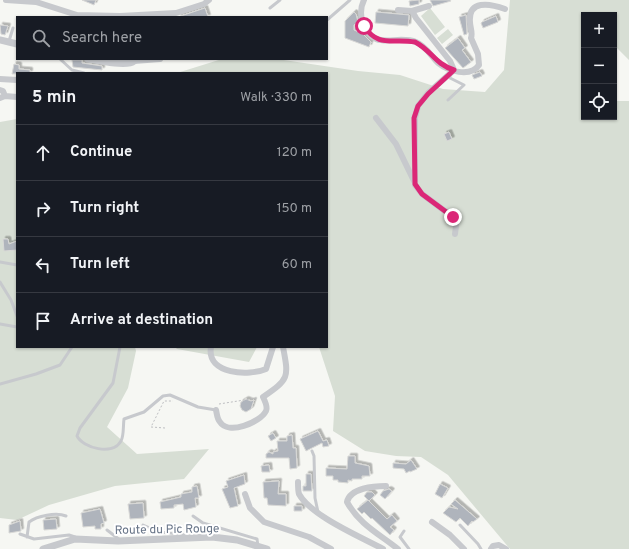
<!DOCTYPE html>
<meta charset="utf-8">
<style>
body{margin:0;font-family:Overpass,sans-serif;background:#242831;color:#f1f3f6}
.controls{position:absolute;right:12px;top:12px;display:grid;overflow:hidden;border-radius:0px;box-shadow:0 1px 3px #0004}
.controls button{width:36px;height:36px;display:grid;place-items:center;padding:0;border:0;border-bottom:1px solid #363941;background:#171b24;color:#f1f3f6;font:20px sans-serif}
.stop{position:absolute;width:12px;height:12px;margin:-9px;border:3px solid #db2777;border-radius:50%;background:#fff}
.stop.end{background:#db2777;border-color:#fff;box-shadow:0 1px 4px #0008}
.list{margin:0;padding:0;list-style:none}
h2{display:flex;justify-content:space-between;align-items:center;height:52px;margin:0;padding:0 16px;font-size:17px}
h2 small{font-size:13px;font-weight:400;color:#9ea1a6}
.list li{display:grid;grid-template-columns:26px 1fr auto;gap:12px;align-items:center;box-sizing:border-box;height:56px;padding:0 16px;border-top:1px solid #363941}
.list b{display:block;font-size:15px;white-space:nowrap}
.list em{font-size:13px;font-style:normal;color:#9ea1a6}
.icon{flex:none;width:22px;height:22px;fill:none;stroke:currentColor;stroke-width:2;stroke-linecap:round;stroke-linejoin:round}
.map{position:relative;flex:none;width:629px;height:549px;overflow:hidden}
.search{position:absolute;background:#171b24;box-shadow:0 1px 3px #0004;left:16px;top:16px;width:312px;height:44px;display:flex;align-items:center;gap:10px;box-sizing:border-box;padding:0 14px;border-radius:0px;color:#9ea1a6;font-size:15px}
.panel{position:absolute;background:#171b24;box-shadow:0 1px 3px #0004;left:16px;top:72px;width:312px;height:276px;border-radius:0px}
.map>svg:first-child{display:block}
</style>
<div class="map">
<svg width="629" height="549" viewBox="0 0 629 549">
<defs>
<filter id="shadow"><feDropShadow dx="2.5" dy="-2.5" stdDeviation="0" flood-color="#0004"/></filter>
</defs>
<rect width="100%" height="100%" fill="#f6f7f3"/>
<path fill="#d7ded4" d="M510,0H629V60L614,45V15H584V117H614V101H629V549H510L448,475L421,457L396,456L365,451L333,431L335,396L319,347H327V73H177L222,59H277L358,71L400,75L443,89L485,92L504,70Z
M430,8L445,27L435,35L421,16Z
M448,29L453,35L442,44L437,38Z
M17,119V347H135L136,351L128,388L107,427L137,454L209,449L184,479L115,486L49,505L17,520L0,518V122Z
M175,347H257L249,362L177,349Z"/>
<path fill="#afb4bc" stroke="#d8d8d6" filter="url(#shadow)" d="M82,0H96L94,5Z
M419,0V4L410,6L409,1Z
M430,0H450L451,1L433,6Z
M205,8L208,17H178Z
M354,12L356,14L358,22L354,25V30L363,34L371,42L369,47L345,38V21Z
M376,12L409,15L408,26L375,23Z
M466,15L467,34L464,35L459,17Z
M496,16L498,22L483,28L481,23L482,22Z
M0,25L8,26L5,35L1,34Z
M458,38L465,48L462,50L471,62L463,68L445,48Z
M72,60H82V63L102,66V70L73,67Z
M14,64L19,65V69L30,70V73L12,74Z
M480,72L482,76L474,79L472,75Z
M449,132L452,139L447,141L444,134Z
M3,239H8L9,244L17,241V250L4,251Z
M246,399L251,401L254,400L251,409L246,412L242,410L240,406L241,402Z
M318,431L323,441L327,440L329,446L323,447L322,443L306,451L300,439Z
M273,433L276,438L271,441L268,436Z
M292,435L293,448H296L297,468L290,469L289,458H266V454L269,452L273,454V452L278,451L277,441H287V436Z
M348,456H355V463L369,466L370,476H362V479H352V481L348,480V483L338,482V480H333V476H326V468L347,469Z
M411,460L417,469L410,472V471L406,473L404,469L393,468V463L406,464Z
M269,465L270,472H262L261,466Z
M306,474H311L312,491H303V486H306Z
M244,475L245,484L234,488L238,506L230,508L222,489L228,487L226,481Z
M279,481L278,494H286V506L268,505L267,498H264L263,482Z
M440,484L448,488L442,498L435,494Z
M197,486L199,498H195L196,507L184,510L183,504L174,505V508L161,509L160,502L181,497V494L192,492V487Z
M389,489L392,491L385,499L380,495L383,491Z
M367,492H372L375,495L369,501L364,496Z
M368,500L387,519L392,515L397,521L390,527L394,530L390,535L372,518L371,519L364,512L362,514L357,509Z
M455,500L477,519L473,522L472,521L468,526L460,518L456,522L443,513L449,507L458,509L451,504Z
M143,503L144,518L130,519L128,504Z
M294,506H302V511H294Z
M100,509L104,523L101,524V529H95V526L83,527L81,513Z
M56,519L57,529L44,530L43,520Z
M20,521L21,531L9,533V525Z"/>
<g fill="none" stroke-linecap="round" stroke-linejoin="round">
<path stroke="#bebfc2" stroke-width="1" stroke-dasharray="2 2" stroke-linecap="butt" d="M219,404L257,398
M165,428L151,427L164,401H173"/>
<path stroke="#c7c9cd" stroke-width="3" d="M270,8L280,0
M327,20L350,0
M9,41L13,28
M60,59L72,70L84,73
M448,100L464,85L450,78V74
M0,262L17,265
M0,282L11,300L17,316
M0,324L17,327
M120,347L113,383L80,428L77,436C83,448 113,456 121,441C124,436 123,426 124,419L144,412L163,396L170,395L198,407L216,410
M0,384L36,374L60,365L72,347
M312,451L314,456L315,498L318,512
M193,516L203,523L257,539L258,547
M143,525L159,532L181,534L186,536
M460,525L478,544L481,549
M107,530L120,540
M404,531L400,537L409,549
M20,534L34,539L69,535L75,537V539
M27,537L29,522C37,516 56,512 66,516"/>
<path stroke="#c7c9cd" stroke-width="6" d="M6,0L36,2L77,15L120,16L176,13L204,4L209,0
M364,0C360,8 360,15 363,24C374,52 396,34 416,42C426,46 431,56 438,63C448,71 470,78 479,65L478,54L471,38C473,32 470,28 470,22C468,0 489,3 505,9
M398,10L412,11L416,18L450,61L454,70L428,93L418,106L415,118V185L422,194L453,217L456,226L455,234
M412,11L429,6
M134,59V61L160,59
M0,79L17,80
M0,90L3,91L5,96L0,98
M5,96L17,97
M376,118L396,144L414,181
M211,347C206,375 250,376 266,369L273,347
M216,410C217,414 217,419 220,422C228,435 260,423 266,411C268,407 265,401 263,397C289,379 289,378 283,347
M298,482C298,485 298,491 299,494C311,516 361,537 383,549
M386,486C374,486 350,488 347,502C359,524 379,534 398,549
M245,494L250,508L264,522L309,537L331,549
M432,522L450,535L464,549
M491,549L493,546L499,545L506,549"/>
<path stroke="#c7c9cd" stroke-width="7" d="M0,40L17,44
M88,59C98,60 127,67 134,61
M43,549L75,539L118,541L212,537L237,540L267,549"/>
</g>
<g fill="none" stroke-linecap="round" stroke-linejoin="round">
<path stroke="#db2777" stroke-width="5" d="M364,26C378,48 393,38 415,42C431,50 435,64 454,70L428,94L418,106L414,118L415,184L422,194L453,217"/>
</g>
<g text-anchor="middle" stroke-width="4" stroke-linejoin="round" paint-order="stroke">
<g font-size="12" fill="#657285" stroke="#fff">
<text transform="translate(167 529) rotate(-1)" y="4">Route du Pic Rouge</text>
</g>
</g>
</svg>
<div class="controls">
<button>+</button>
<button>−</button>
<button><svg class="icon" aria-label="locate" viewBox="0 0 24 24"><circle cx="12" cy="12" r="6"/><path d="M12 2v4M12 18v4M2 12h4M18 12h4"/></svg></button>
</div>
<div class="stop" style="left:364px;top:26px"></div>
<div class="stop end" style="left:453px;top:217px"></div>
<div class="search"><svg class="icon" aria-label="search" viewBox="0 0 24 24"><circle cx="10" cy="10" r="6"/><path d="M15 15l6 6"/></svg>Search here</div>
<section class="panel">
<h2>5 min<small>Walk · 330 m</small></h2>
<ul class="list">
<li><svg class="icon" aria-label="ahead" viewBox="0 0 24 24"><path d="M12 20V5M6 11l6-6 6 6"/></svg><div><b>Continue</b></div><em>120 m</em></li>
<li><svg class="icon" aria-label="right" viewBox="0 0 24 24"><path d="M7 20v-9h11M14 6l5 5-5 5"/></svg><div><b>Turn right</b></div><em>150 m</em></li>
<li><svg class="icon" aria-label="left" viewBox="0 0 24 24"><path d="M17 20v-9H6M10 6l-5 5 5 5"/></svg><div><b>Turn left</b></div><em>60 m</em></li>
<li><svg class="icon" aria-label="arrive" viewBox="0 0 24 24"><path d="M6 21V4h12l-3 4 3 4H6"/></svg><div><b>Arrive at destination</b></div></li>
</ul>
</section>
</div>
